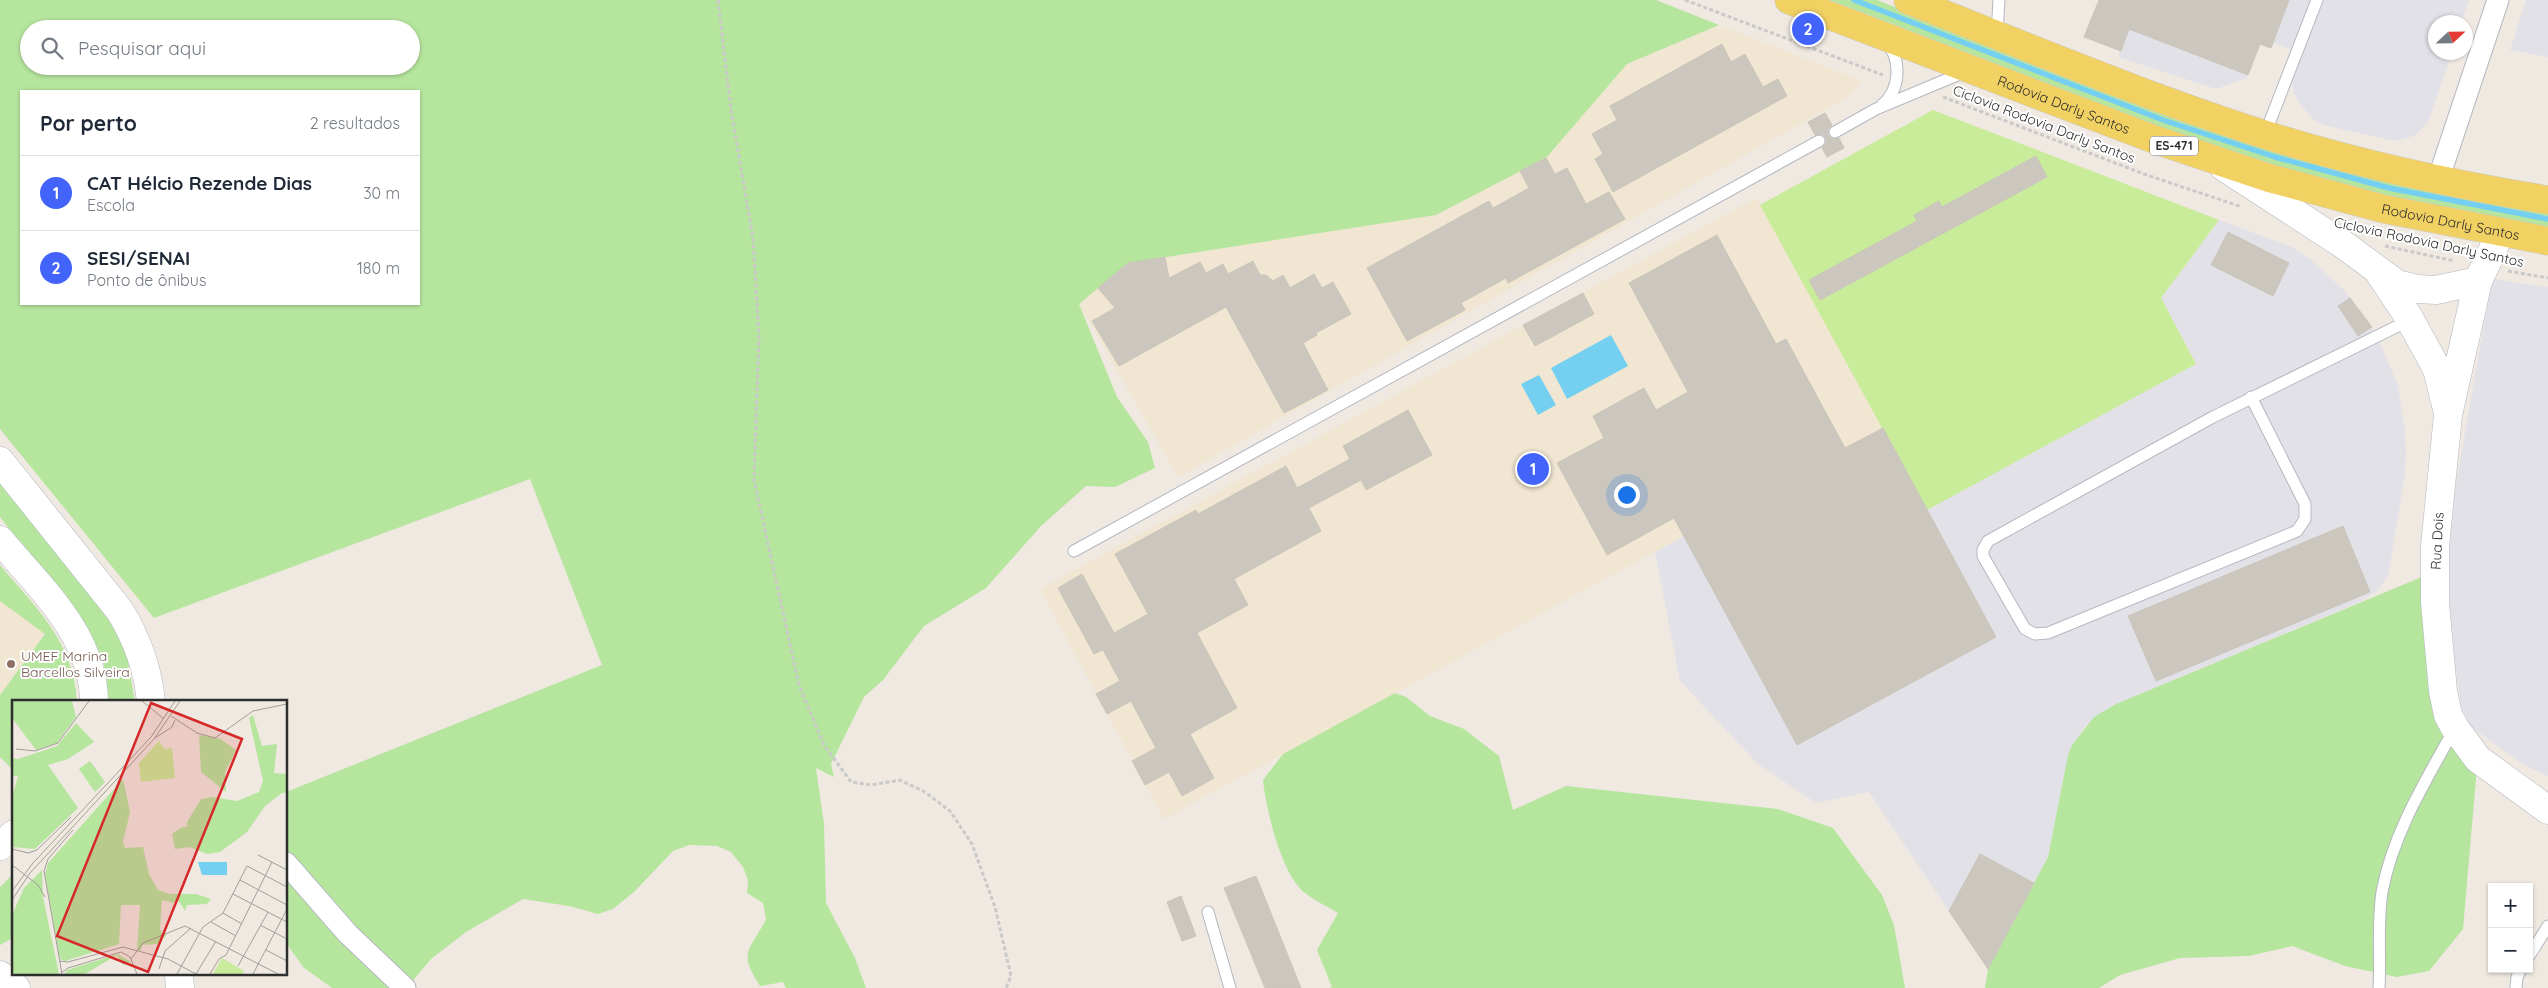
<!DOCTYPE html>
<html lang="pt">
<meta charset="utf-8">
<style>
body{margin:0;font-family:Quicksand,sans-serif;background:#f6f6f7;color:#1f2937}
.controls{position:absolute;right:15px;bottom:15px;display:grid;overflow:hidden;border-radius:0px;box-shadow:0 1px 4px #0004}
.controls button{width:45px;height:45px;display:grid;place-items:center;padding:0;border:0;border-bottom:1px solid #e0e1e3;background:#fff;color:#1f2937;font:25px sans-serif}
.compass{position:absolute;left:2428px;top:15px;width:45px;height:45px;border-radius:50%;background:#fff;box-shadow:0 1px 4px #0004;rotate:68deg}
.you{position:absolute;left:1626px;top:494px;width:18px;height:18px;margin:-12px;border:4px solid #fff;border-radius:50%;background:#1a73e8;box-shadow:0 0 0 8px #1a73e833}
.badge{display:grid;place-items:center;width:32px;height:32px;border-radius:50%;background:#4264fb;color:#fff;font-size:16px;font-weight:700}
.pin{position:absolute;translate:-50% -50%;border:2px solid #fff;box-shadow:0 1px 5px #0006}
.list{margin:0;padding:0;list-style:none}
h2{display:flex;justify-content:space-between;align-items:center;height:65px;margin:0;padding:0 20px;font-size:21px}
h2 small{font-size:16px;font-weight:400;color:#747a83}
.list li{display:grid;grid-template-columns:32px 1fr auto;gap:15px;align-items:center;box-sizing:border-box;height:75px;padding:0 20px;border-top:1px solid #e0e1e3}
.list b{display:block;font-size:19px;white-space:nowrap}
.list p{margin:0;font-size:16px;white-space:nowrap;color:#747a83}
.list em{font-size:16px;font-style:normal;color:#747a83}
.icon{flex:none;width:28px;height:28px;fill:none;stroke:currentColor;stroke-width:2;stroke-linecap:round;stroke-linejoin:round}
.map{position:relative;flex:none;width:2548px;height:988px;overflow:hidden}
.search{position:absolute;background:#fff;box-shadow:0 1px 4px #0004;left:20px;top:20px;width:400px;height:55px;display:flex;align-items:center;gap:12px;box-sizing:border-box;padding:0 18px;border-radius:28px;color:#747a83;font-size:19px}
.panel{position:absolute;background:#fff;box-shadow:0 1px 4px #0004;left:20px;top:90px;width:400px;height:215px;border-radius:0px}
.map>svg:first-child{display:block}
</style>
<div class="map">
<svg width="2548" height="988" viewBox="0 0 2548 988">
<rect width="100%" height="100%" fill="#efe9e1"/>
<path fill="#e3e1e8" d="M2099,0H2469L2461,22H2436V52L2452,53L2428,122L2414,136L2395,141L2323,125L2313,119L2299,103L2294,93L2291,73L2297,52L2273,42L2271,48L2260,44L2247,78L2216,89L2118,57L2120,51L2084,37Z
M2526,0H2548V57L2510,50Z
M2219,220L2292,247L2310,259L2344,290L2377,336L2398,386L2405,430L2406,453L2405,475L2388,576L2377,591L2358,603L2116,704L2085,726L2068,755L2048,857L1988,969L1869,792L1816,803L1758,764L1680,681L1655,552L1883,428L2196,364L2161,298Z
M2492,279L2548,287V776L2522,764L2466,723L2462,712L2441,570Z"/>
<path fill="#f0e6d1" d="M1719,25L1862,81L1851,95L1178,477L1079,304L1128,263L1436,215L1546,158L1627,64Z
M1933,110L2219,220L2161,298L2196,364L1882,428L1164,819L1040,589L1756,198L1760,205Z
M0,601L45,633L0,695Z"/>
<path fill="#b6e59e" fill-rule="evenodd" d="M0,0H1656L1719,25L1627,64L1546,158L1436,215L1128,263L1079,304L1117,397L1148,442L1155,468L1115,487L1086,486L1041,526L986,588L924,626L883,680L864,697L831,764L834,777L816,768L824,824L826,903L855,958L866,988H786L783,982L760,986C737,950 750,952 766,919L763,903L747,893L748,880L743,867L731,852L717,846L689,845L673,851L635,891L613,909L598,914L569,906L523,899L466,932L431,959L411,983L412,988H332L303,967L289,947L286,940V792L602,665L530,479L154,618L0,429ZM29,29H411V66H29ZM21,91H419V304H21Z
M1830,0H1877L2166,113L2548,212V227L2387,195L2273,165L2161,127Z
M0,481L102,606L120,637L127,655L135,702H109L103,660L88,628L0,517Z
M0,565C36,608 74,642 77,702H14V771L0,757V695L45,634L0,601Z
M2429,574L2433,677L2477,767L2463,929L2429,971L2397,977L2345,966L2292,946L2249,956L2180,958L2120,975L2099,988H1985L1988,969L2048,857L2068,755L2072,745L2094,717L2116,704Z
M1395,693L1406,697L1430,716L1464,729L1499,756L1513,810L1566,786L1778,809L1833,828L1882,895L1894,925L1905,988H1329L1332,987L1317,950L1338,913C1327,906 1315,901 1305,893C1281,874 1266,809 1263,780L1283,754Z
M14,873V937L0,945V887Z"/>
<path fill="#c9ec9a" d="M1933,110L2219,220L2161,298L2196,364L1927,510L1760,205Z"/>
<path fill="#75cff0" d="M1611,335L1628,366L1567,399L1551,368Z
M1539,375L1556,405L1538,415L1521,384Z"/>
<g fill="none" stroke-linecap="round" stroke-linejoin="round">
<path stroke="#75cff0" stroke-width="5.5" d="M1854,0L2163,120L2275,157L2389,188L2548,219"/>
</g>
<path fill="#cbc7bf" stroke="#cbc5ba" d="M2099,0H2289L2271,48L2260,44L2248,75L2129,29L2121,51L2084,37Z
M1722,44L1731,62L1745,54L1763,87L1778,79L1787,96L1613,192L1595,159L1603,154L1592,134L1617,120L1610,106Z
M1825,113L1832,125L1828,129V135L1832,139L1839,138L1844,148L1827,157L1822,148L1826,144V138L1822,134L1815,135L1808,122Z
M2036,156L2047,177L1820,300L1809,280L1917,221L1914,215L1939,201L1942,207Z
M1546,158L1555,174L1567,168L1586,204L1609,192L1625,219L1508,283L1506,278L1461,303L1465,310L1407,341L1367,268L1489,201L1493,208L1529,188L1520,171Z
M2228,232L2289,263L2273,296L2211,265Z
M1717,235L1776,344L1786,339L1845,448L1883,428L1996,637L1797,745L1674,518L1607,555L1557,463L1604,438L1593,416L1644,388L1656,410L1688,392L1629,283Z
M1165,257L1169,278L1200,262L1206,273L1223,264L1228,274L1253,261L1260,275H1266L1273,281L1283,275L1290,288L1314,274L1322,288L1333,282L1351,314L1316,333L1317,335L1303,343L1328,390L1284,413L1226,307L1119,366L1092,321L1115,308L1098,288L1128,263Z
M1583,293L1594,314L1535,346L1523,325Z
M2350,298L2372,327L2358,336L2338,306Z
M1408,410L1432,455L1366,490L1361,480L1309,508L1321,531L1234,579L1248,605L1197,633L1237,708L1190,734L1214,778L1182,796L1169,772L1145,785L1132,761L1156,748L1131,701L1107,714L1096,694L1120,681L1103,650L1094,654L1058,588L1082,574L1114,633L1148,614L1115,554L1196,510L1198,514L1286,466L1297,488L1350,459L1343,446Z
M2343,526L2370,592L2156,681L2128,616Z
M1980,854L2034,883L1988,969L1949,911Z
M1256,876L1301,988H1265L1224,888Z
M1181,896L1196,936L1182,941L1167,902Z"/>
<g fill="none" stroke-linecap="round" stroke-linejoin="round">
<g stroke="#b4b7c1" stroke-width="13">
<path id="lane" d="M1997,35L1999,0
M1882,105C1900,90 1902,61 1887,43
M1835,132L1876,109L1967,71
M2265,134L2317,0
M2251,397L2305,504V519L2297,531L2048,633L2035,634L2025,629L1983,556V550L1988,541L2213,417L2410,320
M1074,551L1819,141
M1208,912L1230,988
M2529,956L2548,926
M2379,988C2381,956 2377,924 2382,892C2393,833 2426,780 2455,728
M2516,988L2517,977L2521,969"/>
</g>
<g stroke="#b4b7c1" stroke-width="23">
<path id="street" d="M2438,180L2498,0
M286,863L348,934L405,988"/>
</g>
<g stroke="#b4b7c1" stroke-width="29">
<path id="secondary" d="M2224,167L2344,245L2397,284L2418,289L2436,290L2478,281
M2500,234L2478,281L2448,415L2435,546V603L2443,691L2448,715L2455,728L2478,759L2548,810
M2380,274L2408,316L2437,369L2447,409
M0,461L120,611C137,639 148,668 151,702
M0,540C39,587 94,635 94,702
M0,846L14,834
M179,974L180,988
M0,975L16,988"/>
</g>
<g stroke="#c9c9c9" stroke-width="29">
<g id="primary">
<path id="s1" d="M1789,0L2156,140L2269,178L2384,209L2548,241"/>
<path d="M1908,0C2031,48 2153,100 2279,139C2367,166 2457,185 2548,200"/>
</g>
</g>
<path stroke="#c9c9c9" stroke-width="3" stroke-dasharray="4 2.5" stroke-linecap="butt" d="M718,0L731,110L753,238L759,336L754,480L799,685L824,745L851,782L871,785L900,780L925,792L950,811L972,844L995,907L1011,976L1006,988
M1685,0L1883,75
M1943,97L2144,174L2242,207
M2385,246L2455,261
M2508,271L2548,278"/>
<use href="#lane" stroke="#fff" stroke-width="11"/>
<use href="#street" stroke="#fff" stroke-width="21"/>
<use href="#secondary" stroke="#fff" stroke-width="28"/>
<use href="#primary" stroke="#f2d163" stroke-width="28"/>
</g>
<circle fill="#8d6e63" stroke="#fff" stroke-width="2" cx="11" cy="664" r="5"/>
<g text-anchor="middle" stroke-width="4" stroke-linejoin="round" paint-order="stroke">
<rect fill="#fff" stroke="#6d6d6d" stroke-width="1" x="2150" y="136.5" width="48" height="19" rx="4"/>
<g font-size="12" font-weight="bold" fill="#2e2e2e">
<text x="2174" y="150">ES-471</text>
</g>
<g font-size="14" fill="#2e2e2e" stroke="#fff">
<text dy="5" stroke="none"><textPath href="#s1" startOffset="294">Rodovia Darly Santos</textPath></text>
<text transform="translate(2044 124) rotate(21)" y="5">Ciclovia Rodovia Darly Santos</text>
<text dy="5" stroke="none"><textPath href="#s1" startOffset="699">Rodovia Darly Santos</textPath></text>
<text transform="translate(2429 242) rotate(12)" y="5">Ciclovia Rodovia Darly Santos</text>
<text transform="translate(2437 541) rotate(-87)" y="5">Rua Dois</text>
</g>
<g font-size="14" fill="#785e54" stroke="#fff" text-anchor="start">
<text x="21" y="661">UMEF Marina<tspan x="21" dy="16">Barcellos Silveira</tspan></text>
</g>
</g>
<g transform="translate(12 700)">
<rect width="275" height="275" fill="#efe9e1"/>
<path d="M0,1H60L64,17L45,43L24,50L0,18ZM241,15L250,46L265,44L262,73L275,74V93H270L253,106L235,132L208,152L195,154L178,147L163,149L160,134L170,127H175V122L189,99L200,97L225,101L247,92L251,81L237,18ZM64,23L82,42L56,59L36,65L66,108L23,149L0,147V98L6,76H0V58L6,59L45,46ZM187,35L207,38L224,50L213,72L214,92L189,72ZM78,61L93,82L83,92L67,69ZM111,79L118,112L111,142L113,148L131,147L137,174L146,190L158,194H184L199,199L195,204L175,205L173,211L166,200L161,203L150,200L148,228L150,234L155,235L145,244L130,245L129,251L125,250L128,205H109L107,244L53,261L48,259L33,174L36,163ZM30,170L31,197L47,274H0V215L12,188ZM106,254L119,262L111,265L105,255L73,274H52L55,270Z" fill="#b6e59e"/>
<path d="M147,41L152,49L160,48L163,78L129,82L127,63ZM210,258L232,271L230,274H201Z" fill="#c9ec9a"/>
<path d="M186,162H215V175H190Z" fill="#75cff0"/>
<path fill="none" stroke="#a29e99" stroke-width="1" d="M130,1L152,19M159,16L185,33L203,38L241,11L275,4M143,38L160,27L163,20M4,49L23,51L46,43L77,1M0,149L16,153L25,150L59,117M246,155L275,170M0,165L26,185L33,197M228,180L275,205M0,191L21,163L139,37L163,1M221,194L275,222M0,200L18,173L142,39L168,1M211,213L230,224M199,222L224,236M248,225L275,239M254,250L275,261M119,259L131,243L173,226L266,274M47,261L56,262L111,247L156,259L184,274M226,266L256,212M147,269L153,251L179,228M49,273L56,268L109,252L118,257L125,274M50,274L32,171L36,159L61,130M165,274L191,227L211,213L235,166L275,187M184,274L204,241M198,274L207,259L214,255L260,162M241,274L275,209"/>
<path fill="#d62828" fill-opacity="0.15" stroke="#d62828" stroke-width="2.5" d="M139,3L230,39L136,272L45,236Z"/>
<rect width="275" height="275" fill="none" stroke="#2e2e2e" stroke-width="2.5"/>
</g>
</svg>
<div class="controls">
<button>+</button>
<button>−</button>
</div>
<svg class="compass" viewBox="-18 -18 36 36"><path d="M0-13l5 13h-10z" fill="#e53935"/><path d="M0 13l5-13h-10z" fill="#747a83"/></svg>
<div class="you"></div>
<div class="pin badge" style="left:1533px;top:469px">1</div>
<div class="pin badge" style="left:1808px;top:29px">2</div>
<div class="search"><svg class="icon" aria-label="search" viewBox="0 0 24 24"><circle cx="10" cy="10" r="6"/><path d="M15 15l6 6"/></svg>Pesquisar aqui</div>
<section class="panel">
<h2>Por perto<small>2 resultados</small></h2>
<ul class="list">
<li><span class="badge">1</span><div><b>CAT Hélcio Rezende Dias</b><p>Escola</p></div><em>30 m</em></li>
<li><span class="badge">2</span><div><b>SESI/SENAI</b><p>Ponto de ônibus</p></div><em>180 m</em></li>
</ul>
</section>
</div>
